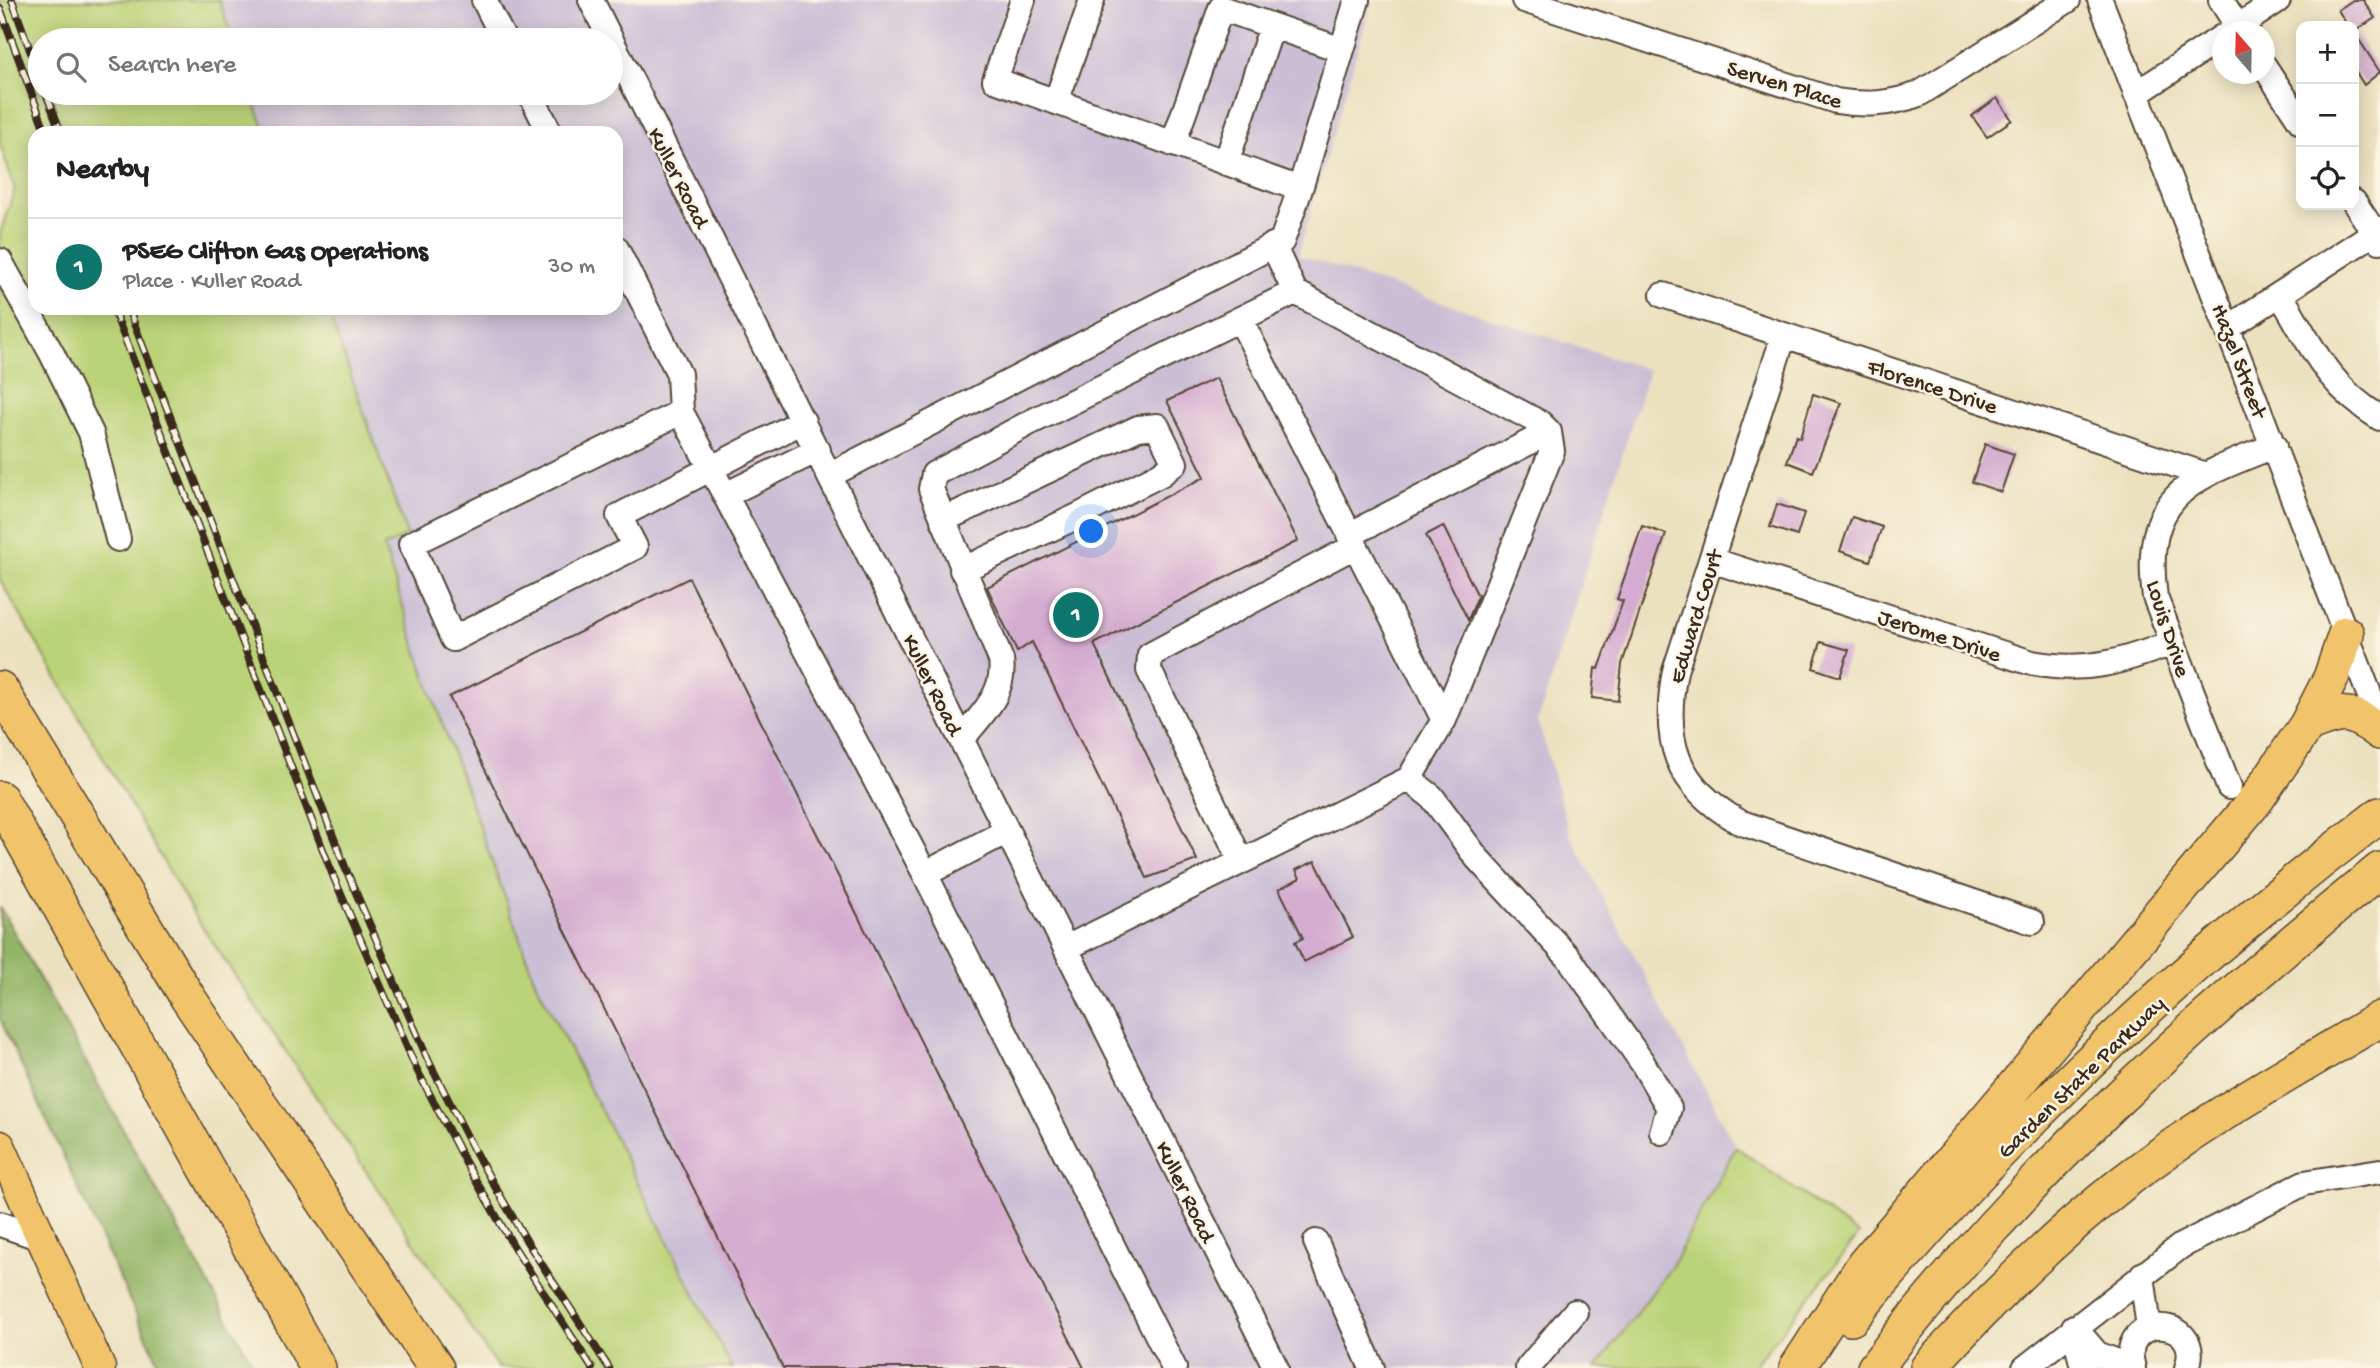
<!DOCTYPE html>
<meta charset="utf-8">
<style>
body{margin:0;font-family:"Gochi Hand",sans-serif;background:#f6f6f6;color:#222}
.controls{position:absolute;right:21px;top:21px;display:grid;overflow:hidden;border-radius:14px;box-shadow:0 4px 18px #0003}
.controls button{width:63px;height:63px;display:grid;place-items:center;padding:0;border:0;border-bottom:2px solid #e0e0e0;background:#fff;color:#222;font:35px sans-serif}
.compass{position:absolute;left:2212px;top:21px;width:63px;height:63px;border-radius:50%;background:#fff;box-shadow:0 4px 18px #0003;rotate:340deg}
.you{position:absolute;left:1092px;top:532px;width:24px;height:24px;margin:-18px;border:5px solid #fff;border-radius:50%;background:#1a73e8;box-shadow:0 0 0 10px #1a73e833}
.badge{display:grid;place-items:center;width:46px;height:46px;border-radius:50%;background:#0f766e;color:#fff;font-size:23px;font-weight:700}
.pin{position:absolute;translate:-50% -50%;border:4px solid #fff;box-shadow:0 2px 7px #0006}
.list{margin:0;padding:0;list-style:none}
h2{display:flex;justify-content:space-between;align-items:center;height:91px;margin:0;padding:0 28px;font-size:30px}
h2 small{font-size:23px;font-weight:400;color:#767676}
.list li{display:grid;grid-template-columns:46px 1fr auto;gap:21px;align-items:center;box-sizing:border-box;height:98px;padding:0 28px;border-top:2px solid #e0e0e0}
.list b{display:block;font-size:26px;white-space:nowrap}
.list p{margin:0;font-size:23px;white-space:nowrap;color:#767676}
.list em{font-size:23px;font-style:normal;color:#767676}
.icon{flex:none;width:38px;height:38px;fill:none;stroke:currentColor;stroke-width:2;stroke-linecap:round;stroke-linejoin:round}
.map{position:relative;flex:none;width:2380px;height:1368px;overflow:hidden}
.search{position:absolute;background:#fff;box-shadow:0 4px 18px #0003;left:28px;top:28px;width:595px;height:77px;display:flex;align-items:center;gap:18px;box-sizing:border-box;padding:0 24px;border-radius:38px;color:#767676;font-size:26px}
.panel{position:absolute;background:#fff;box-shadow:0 4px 18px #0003;left:28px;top:126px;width:595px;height:189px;border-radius:21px}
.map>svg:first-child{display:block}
</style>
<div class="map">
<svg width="2380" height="1368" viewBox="0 0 2380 1368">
<rect width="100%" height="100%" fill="#fcf5e5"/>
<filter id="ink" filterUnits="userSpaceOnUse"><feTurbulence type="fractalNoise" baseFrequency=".0143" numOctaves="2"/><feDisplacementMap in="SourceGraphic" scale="14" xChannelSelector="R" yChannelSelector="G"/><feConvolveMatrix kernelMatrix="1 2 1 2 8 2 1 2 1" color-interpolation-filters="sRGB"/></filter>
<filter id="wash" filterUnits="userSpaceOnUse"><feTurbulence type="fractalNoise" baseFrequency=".00686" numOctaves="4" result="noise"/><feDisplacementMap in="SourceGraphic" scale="28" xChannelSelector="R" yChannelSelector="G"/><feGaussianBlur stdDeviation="1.57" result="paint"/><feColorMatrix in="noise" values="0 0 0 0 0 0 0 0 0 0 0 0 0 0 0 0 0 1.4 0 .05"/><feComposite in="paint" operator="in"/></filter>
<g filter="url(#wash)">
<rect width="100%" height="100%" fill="#ece1bf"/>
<path fill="#cbbfd5" d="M219,0H1372L1298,255L1649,370L1538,720L1570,835L1736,1147L1672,1266L1596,1368H732L535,981L426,678L384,547L407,535L327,308H616V133H266L251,93H611V40H233Z"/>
<path fill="#bbd378" stroke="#7b7e4b" stroke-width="2" d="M0,0H219L233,40H40V93H251L266,133H35V308H327L407,535L384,547L426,678L535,981L732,1368H498L195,916L0,580V233L15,189L0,144Z
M1736,1147L1859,1235L1752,1368H1596L1672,1266Z"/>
<path fill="#94b568" stroke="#687043" stroke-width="2" d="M0,907L255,1368H161L0,1019Z"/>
<g id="blocks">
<path fill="#d4acd0" d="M2353,0H2363L2375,18L2354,32L2380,72L2364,85L2354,69V26H2348L2338,10Z
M1997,98L2012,120L1987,137L1972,116Z
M1216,378L1298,541L1094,644L1197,860L1147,878L1032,642L1017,652L987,587L1205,477L1167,401Z
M1813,394L1841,403L1813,472L1787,462L1796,436L1800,438Z
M1985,444L2014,454L2001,492L1972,482Z
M1777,504L1804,513L1797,536L1770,527Z
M1852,517L1882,527L1870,561L1840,551Z
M1443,526L1478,596L1468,620L1426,535Z
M1642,526L1666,534L1622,664L1618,701L1592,698L1595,668L1599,669L1623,601L1617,599Z
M689,578L1084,1368H783L449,697Z
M1821,642L1849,650L1840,677L1813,668Z
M1315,861L1353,937L1304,962L1295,942L1303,938L1279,889L1300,878L1296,870Z"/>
</g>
</g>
<g filter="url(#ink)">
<use href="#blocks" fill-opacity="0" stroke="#564536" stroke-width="2"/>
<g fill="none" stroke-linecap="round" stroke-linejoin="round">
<g stroke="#564536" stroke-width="28">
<path id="minor" d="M484,0L504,40
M591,0L1276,1368
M1524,0L1836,101C1866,106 1891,104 1919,94L2068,0
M2100,0L2380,722
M2221,0L2241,32
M2230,32L2278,0
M2264,66L2301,122
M530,93L550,133
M2136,94L2222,37
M1056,102L1092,0
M1173,144L1221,8L1342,50
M1226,163L1272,26
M1300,189L1357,0
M2354,202L2380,241
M1273,245L1295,292L1540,423L1549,432L1552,451L1444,720
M616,248L679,374L681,412
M0,261L52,354L91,433L118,539
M2280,294C2312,346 2326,385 2380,418
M1663,295L2203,474
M1240,319L1295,292
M2228,328L2380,229
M1784,335L1675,671C1662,741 1675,785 1739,822L2032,922
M803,421L619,516L635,547L453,639L411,544L681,412L725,495L925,874
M830,475L1282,241L1300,189L995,80L1023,0
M725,495L818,450
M943,520L1138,428L1157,426L1175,463L1161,474L1076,517L962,570
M1349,535L1549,432
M1711,560L2032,663C2087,673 2121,662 2172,643
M962,739C981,715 1006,693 1001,660L931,489L934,474L1029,423L1240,319L1444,720L1409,779L1066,948
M1409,779L1432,797L1477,858L1569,958L1642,1062L1669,1108L1662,1132
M2229,787L2155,597C2141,493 2191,479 2274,446
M1007,831L925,874L1174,1368
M1241,861L1149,670L1150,655L1355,546
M0,1224L38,1237
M1316,1242L1372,1368
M2142,1275L2149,1328
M2074,1327L2097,1354L2133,1368
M2074,1328L2083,1368
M1528,1368L1575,1312
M2025,1368L2181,1246L2304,1183L2380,1171
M2133,1368C2116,1311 2206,1315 2187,1368"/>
</g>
<g stroke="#564536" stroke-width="33">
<path id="major" d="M0,1146L100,1368"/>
</g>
<g stroke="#564536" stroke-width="38">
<path id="highway" d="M0,689L188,998L436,1368
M2307,725C2342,711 2349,709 2380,732
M0,799L318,1368
M1851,1318C2007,1130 2186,962 2380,815
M1797,1368L1864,1265L2255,801L2307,725L2331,678L2346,634
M1875,1368C2019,1179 2196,1019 2380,870
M1928,1368C1989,1301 2053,1238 2124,1182C2204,1120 2294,1071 2380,1019"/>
</g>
<use href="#minor" stroke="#fff" stroke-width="24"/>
<use href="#major" stroke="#f1c36a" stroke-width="30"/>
<use href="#highway" stroke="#f1c36a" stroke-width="35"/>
<g stroke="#3b2a1e" stroke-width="8">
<path id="rail" d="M12,0L40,78
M0,8L46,133
M46,93L61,133
M113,308L334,878L416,1068L464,1160L514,1247L592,1368
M128,308L347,872L429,1062L476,1154L526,1240L609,1368"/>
</g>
<use href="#rail" stroke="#fcf5e5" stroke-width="5" stroke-dasharray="16" stroke-linecap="butt"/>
</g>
</g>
<g text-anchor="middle" stroke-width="5" stroke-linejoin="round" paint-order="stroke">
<g font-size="23" fill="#3b2a1e" stroke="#fcf5e5">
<text transform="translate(1785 83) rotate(17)" y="8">Serven Place</text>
<text transform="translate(680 177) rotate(63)" y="8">Kuller Road</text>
<text transform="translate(2241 360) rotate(69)" y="8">Hazel Street</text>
<text transform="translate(1933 385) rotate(18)" y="8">Florence Drive</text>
<text transform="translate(1694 616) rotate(-73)" y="8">Edward Court</text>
<text transform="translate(2170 628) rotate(72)" y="8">Louis Drive</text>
<text transform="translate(1940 634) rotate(18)" y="8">Jerome Drive</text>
<text transform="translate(934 684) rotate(64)" y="8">Kuller Road</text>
<text transform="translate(2080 1076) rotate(-44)" y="8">Garden State Parkway</text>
<text transform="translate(1187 1191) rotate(64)" y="8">Kuller Road</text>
</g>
</g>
</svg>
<div class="controls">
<button>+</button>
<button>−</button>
<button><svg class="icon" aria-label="locate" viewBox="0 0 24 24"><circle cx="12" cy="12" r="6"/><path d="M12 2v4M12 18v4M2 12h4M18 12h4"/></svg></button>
</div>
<svg class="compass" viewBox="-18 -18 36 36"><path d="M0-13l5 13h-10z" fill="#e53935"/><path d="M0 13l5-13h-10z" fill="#767676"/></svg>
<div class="you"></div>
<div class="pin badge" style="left:1076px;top:615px">1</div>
<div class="search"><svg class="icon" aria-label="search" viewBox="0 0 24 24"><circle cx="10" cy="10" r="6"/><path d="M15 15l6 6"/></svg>Search here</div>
<section class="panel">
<h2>Nearby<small></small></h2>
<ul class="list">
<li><span class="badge">1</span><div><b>PSEG Clifton Gas Operations</b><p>Place · Kuller Road</p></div><em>30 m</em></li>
</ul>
</section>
</div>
